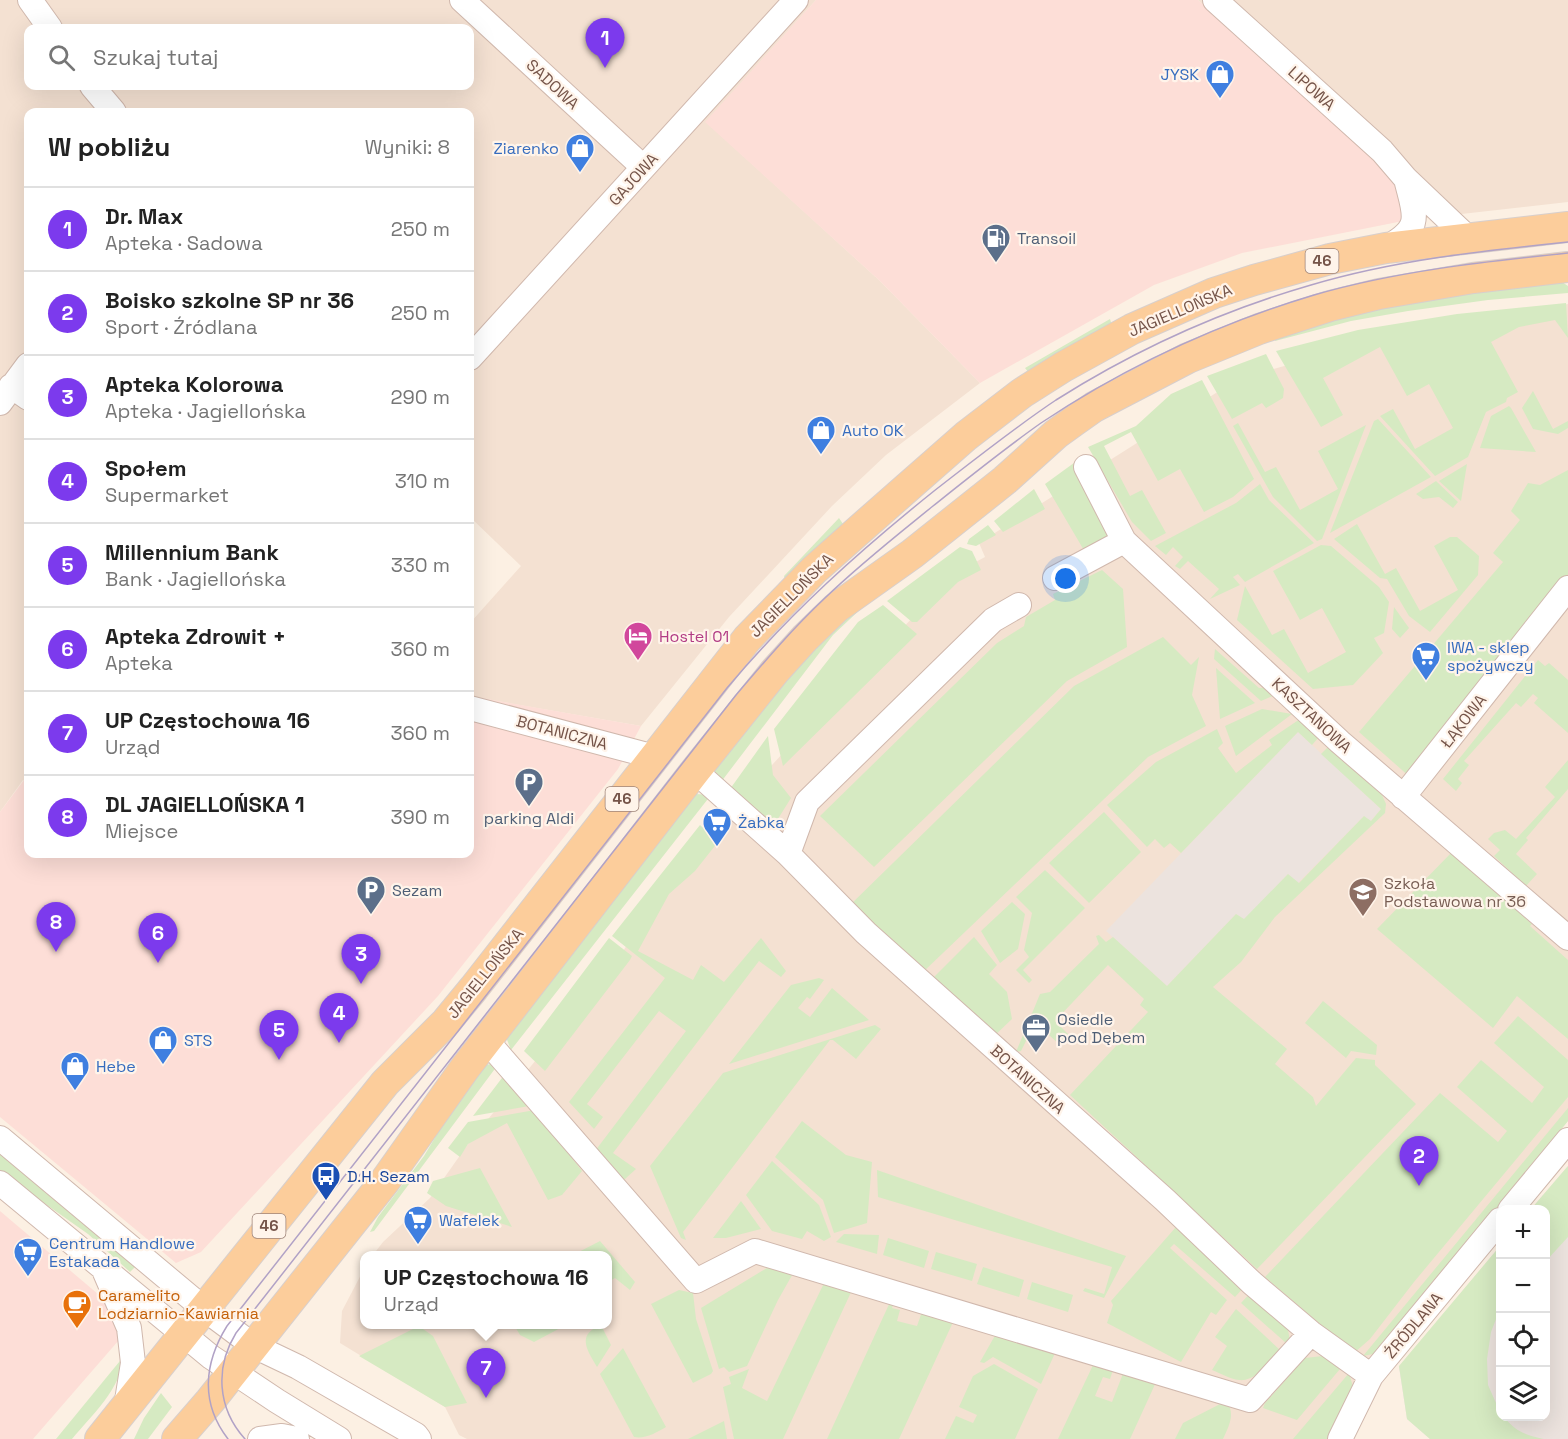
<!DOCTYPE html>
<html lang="pl">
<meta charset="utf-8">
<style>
body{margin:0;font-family:"Space Grotesk",sans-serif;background:#f6f6f6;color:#222}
.controls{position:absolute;right:18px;bottom:18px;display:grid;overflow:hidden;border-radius:12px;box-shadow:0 6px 24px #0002}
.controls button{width:54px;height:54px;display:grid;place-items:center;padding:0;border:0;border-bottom:2px solid #e0e0e0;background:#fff;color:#222;font:30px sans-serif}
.you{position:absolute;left:1066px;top:579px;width:21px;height:21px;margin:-15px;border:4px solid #fff;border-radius:50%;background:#1a73e8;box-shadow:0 0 0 9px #1a73e833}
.badge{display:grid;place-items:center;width:39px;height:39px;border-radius:50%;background:#7c3aed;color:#fff;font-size:20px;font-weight:700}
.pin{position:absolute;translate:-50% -50px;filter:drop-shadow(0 2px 3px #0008)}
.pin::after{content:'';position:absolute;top:32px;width:21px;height:18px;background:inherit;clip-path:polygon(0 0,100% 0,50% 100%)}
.popup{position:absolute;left:360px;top:1251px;width:252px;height:78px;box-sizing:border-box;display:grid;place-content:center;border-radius:12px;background:#fff;filter:drop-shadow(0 2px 4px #0005);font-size:20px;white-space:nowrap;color:#767676}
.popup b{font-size:22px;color:#222}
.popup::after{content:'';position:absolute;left:50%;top:100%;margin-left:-12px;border:12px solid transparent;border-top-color:#fff}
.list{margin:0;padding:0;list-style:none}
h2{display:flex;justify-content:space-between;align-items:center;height:78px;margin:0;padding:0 24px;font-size:26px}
h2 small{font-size:20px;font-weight:400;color:#767676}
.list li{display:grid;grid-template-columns:39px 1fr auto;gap:18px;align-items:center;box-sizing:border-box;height:84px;padding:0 24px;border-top:2px solid #e0e0e0}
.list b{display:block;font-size:22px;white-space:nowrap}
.list p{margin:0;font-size:20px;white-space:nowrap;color:#767676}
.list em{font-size:20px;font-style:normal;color:#767676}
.icon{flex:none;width:33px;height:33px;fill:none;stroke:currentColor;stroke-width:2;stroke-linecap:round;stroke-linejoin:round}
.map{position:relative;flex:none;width:1568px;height:1439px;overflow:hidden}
.search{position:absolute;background:#fff;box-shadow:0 6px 24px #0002;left:24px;top:24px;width:450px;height:66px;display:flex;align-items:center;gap:15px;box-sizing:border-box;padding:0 21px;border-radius:12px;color:#767676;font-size:22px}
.panel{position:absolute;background:#fff;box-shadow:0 6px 24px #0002;left:24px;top:108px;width:450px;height:750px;border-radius:12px}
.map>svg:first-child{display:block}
</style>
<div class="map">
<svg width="1568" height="1439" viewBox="0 0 1568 1439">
<rect width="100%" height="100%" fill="#fcf0e3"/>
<path fill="#f4e1d2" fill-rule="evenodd" d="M0,0H816L706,122L880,281L980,383L886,455L832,506L729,617L641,726L474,697L470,696V623L521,566L470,517V112H28V783L23,780L0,812ZM28,28H470V86H28Z
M1198,0H1568V202L1408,220L1382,166Z
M1568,304V1121L1346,1397L1329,1439H467L459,1435L445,1407L340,1343L342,1311L364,1269V1324H608V1256L373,1255L383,1242L430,1198L468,1144L620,956L662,889L712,830L893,634L896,635L955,573L985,557L979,543L1238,379L1423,327Z"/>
<path fill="#fdded7" d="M816,0H1198L1382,166L1399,192L1408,220L1242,253L1154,285L980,383L880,281L705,122Z
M470,696L641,726L618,769L438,996L201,1252L176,1263L0,1117V812L24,780L28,783V854H470Z
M0,1211L105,1300L117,1322L119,1340L33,1439H0Z"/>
<path fill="#ece3de" d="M1298,732L1381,809L1370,822L1364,816L1298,883L1288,874L1244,920L1236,914L1167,986L1106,931Z
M1568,1166V1439H1430L1407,1419L1399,1367L1500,1246V1416H1546V1210L1531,1209Z"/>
<path fill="#d6eac2" d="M1562,282L1568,286V293L1488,300L1408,311L1351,321L1275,341L1277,334L1421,296Z
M1566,303L1568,338L1555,320L1519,327L1491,342L1518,392L1507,398L1506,402L1486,412L1468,457L1435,476L1380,416L1393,409L1415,449L1453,428L1429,384L1407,396L1380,347L1323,378L1343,415L1321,427L1276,351L1358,330L1457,314Z
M1110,319L1112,326L1029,373L1025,368Z
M1266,354L1284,389L1283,398L1266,408L1262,403L1232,419L1207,376Z
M1202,380L1254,479L1233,497L1204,512L1180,469L1158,481L1131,432L1104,446L1130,496L1142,490L1166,533L1151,541L1132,522L1088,447L1136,426L1171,394Z
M1533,391L1553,429L1568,421V428L1558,434L1533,429L1522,408Z
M1509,406L1511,408L1536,452L1480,448L1491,416Z
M1378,419L1431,477L1330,533L1374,421Z
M1238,423L1265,472L1276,467L1300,510L1338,489L1318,451L1366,425L1322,539L1317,541L1273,497L1233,426Z
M1078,460L1115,533L1085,552L1045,484Z
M1467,464L1461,501L1439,481Z
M1568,470V581L1411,778L1359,732L1503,562L1493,553L1520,520L1511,511L1528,483L1540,485Z
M1436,481L1458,502L1453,508L1439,497L1423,499L1416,494Z
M1260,484L1269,500L1314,543L1245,582L1238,574L1233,577L1240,585L1210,599L1219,589L1188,561L1180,569L1175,566L1183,557L1173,547L1166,555L1155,546L1236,503Z
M1017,487L1012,494L924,564L866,604L833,635L721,782L714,773L715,770L765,698L845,615Z
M1034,489L1045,509L1003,532L994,521Z
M839,518L843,524L842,530L785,580L784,576Z
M1357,524L1385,574L1396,568L1420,611L1458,590L1434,546L1450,537H1457L1479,556L1478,575L1430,632L1409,616L1387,579L1380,578L1334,539Z
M988,525L996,535L976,546L967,544L969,539Z
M1321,545L1331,546L1379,587L1389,602L1384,633L1374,638L1383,653L1353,685L1313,689L1237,620L1245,586L1272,635L1284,629L1308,673L1346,652L1322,608L1300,620L1273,571Z
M960,547L972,551L981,570L958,582L917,622H912L887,601Z
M1102,570L1123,589L1127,647L1067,681L874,867L820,816L997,643L1024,626L1026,617L1055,600L1053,594Z
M883,605L917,634L783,766L774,729L858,622Z
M1394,607L1409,628L1400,638L1392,629Z
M1163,637L1191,665L1199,657L1192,695L1206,726L1148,757L921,974L848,907L1074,686Z
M1215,649L1259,688L1273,687L1282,692L1261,701L1214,659Z
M1538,660L1545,666L1549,663L1568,680V733L1534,703L1538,698L1533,694L1521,707L1516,703L1464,761L1469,765L1458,779L1462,783L1456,791L1443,779Z
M1216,668L1255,703L1220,719Z
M1262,709L1292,714L1236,756L1225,726Z
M1300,719L1319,737L1312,745L1298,732L1181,853L1170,843L1164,848L1155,839L1147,847L1107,805L1156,762L1217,729L1223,743L1218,748L1236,773L1272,745L1269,740Z
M768,736L773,775L791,798L771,830L730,789Z
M1329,746L1382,795L1386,804L1385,813L1275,917L1241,962L1213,987L1287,1049L1275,1064L1313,1097L1316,1106L1356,1058L1375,1060V1065L1416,1104L1257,1269L1070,1095L1148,1012L1140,1005L1144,999L1108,965L1055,1021L1070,1036L1060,1045L1038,1025L1028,1037L1021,1051L1016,1052L1040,994L1050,992L1099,944L1096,936L1099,935L1106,942L1113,937L1167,986L1236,914L1244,919L1288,874L1299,883L1364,816L1371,821L1381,809L1321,754Z
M1568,760V789L1526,838L1528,840L1516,854L1537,874L1526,886L1494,856L1500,850L1488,839L1494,833L1505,830L1516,839L1555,797L1545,787Z
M696,794L711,795L511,1050L506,1037L690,798Z
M1104,812L1141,852L1089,903L1049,863Z
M700,825L718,842L695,871L669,894L638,951L693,980L701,965L724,982L761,938L786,971L781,977L759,961L613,1153L636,1169L625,1179L618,1180L595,1151L686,1031L659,1011L587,1104L603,1117L594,1129L569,1102L665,978L612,936Z
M1452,852L1532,924L1530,926L1568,960V1039L1517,996L1493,1028L1377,929Z
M1045,870L1085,908L1023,970L1032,980L1029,983L1016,970L1029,957L1024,950L1032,913L1016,897Z
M1012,902L1025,914L1018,949L1000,963L981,931Z
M974,937L997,965L989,974L1007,992L1012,1019L991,1039L930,981Z
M609,938L632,956L630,960L545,1071L524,1051Z
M819,978L824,980L810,999L807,997L798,1008L810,1017L832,988L869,1020L729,1064L791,985Z
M1323,1001L1377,1045L1376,1055L1351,1051L1346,1058L1305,1023Z
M1518,1016L1568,1060V1097L1414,1282L1370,1339L1354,1353L1265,1277L1440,1093L1498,1142L1507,1131L1457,1087L1481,1060L1532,1103L1544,1087L1494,1043Z
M875,1025L881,1029L856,1059L833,1040H830L683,1232L686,1240L681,1238L650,1166L723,1073Z
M490,1064L497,1066L374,1231L370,1232L378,1217L424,1156L457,1101L484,1066Z
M505,1074L529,1106L473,1116Z
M1568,1108V1121L1385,1345L1373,1354L1363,1356Z
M535,1110L582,1171L562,1195L548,1200L507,1123L468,1144L460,1157L448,1148L468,1122Z
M802,1121L846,1155L872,1162L867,1223L834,1233L823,1200L775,1157Z
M0,1150L137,1265L130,1272L88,1234L0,1172Z
M772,1161L819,1205L831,1237L824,1241L807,1231L802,1239L772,1231L746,1195Z
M1568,1166V1237L1546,1261V1210L1531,1209Z
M480,1168L512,1227L446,1206L427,1193L433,1181Z
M877,1170L1126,1256L1104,1298L1083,1291L1085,1288L1104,1294L1112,1267L878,1197Z
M741,1201L761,1229L726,1238H713Z
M1176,1227L1245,1286L1235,1297L1174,1244L1170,1248L1227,1300L1216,1315L1211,1312L1181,1362L1107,1323L1113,1305L1111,1301Z
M844,1234L879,1235L877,1254L836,1242Z
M888,1238L929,1251L924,1268L883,1255Z
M600,1241L635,1282L630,1290L615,1278L608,1282V1256L573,1255Z
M1500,1246V1309L1491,1332L1487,1359L1488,1385L1500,1412V1416L1504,1417C1516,1432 1526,1435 1544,1439H1430L1407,1419L1399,1366Z
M936,1252L977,1264L972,1281L931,1269Z
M775,1263L795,1270L778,1300L747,1366L729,1372L724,1367L719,1369L701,1308Z
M983,1267L1024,1280L1019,1297L977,1284Z
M826,1279L853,1288L783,1439H734L723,1387L731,1384L729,1377L749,1369L742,1388L767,1401Z
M1032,1282L1073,1295L1068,1312L1027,1299Z
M1254,1289L1287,1324L1290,1341L1287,1344L1241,1303Z
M679,1290L693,1293L696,1319L713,1371L711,1374L693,1383L651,1304Z
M891,1300H895L892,1308L900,1310L897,1321L917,1326L923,1309L954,1320L899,1439H827Z
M1236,1309L1280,1350C1271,1360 1256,1382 1239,1380C1230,1379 1220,1373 1212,1370L1227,1346L1215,1337Z
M514,1325H566L534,1342L520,1335Z
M601,1325L611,1345L597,1367C587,1350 576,1335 601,1325Z
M413,1329H423L433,1336L467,1403L445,1407L359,1356Z
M997,1332L1056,1351L1041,1384L993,1357L984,1363L980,1362Z
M623,1348L666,1427C656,1433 645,1439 634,1437L600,1374Z
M124,1356C121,1389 92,1415 72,1439H56Z
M1323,1356L1340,1369L1297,1420L1263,1408L1265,1403L1305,1358Z
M1094,1363L1114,1367L1110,1379L1103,1377L1095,1396L1112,1402L1124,1371L1157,1380L1130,1439H1058Z
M994,1364L1038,1389L1015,1439H945L956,1416L973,1423L977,1415L959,1407L973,1376Z
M1349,1373L1353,1387L1328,1439H1293Z
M161,1393L172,1407L148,1439H134L144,1418Z
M1226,1401C1236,1413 1229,1426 1223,1439H1175L1183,1423Z
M724,1421L727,1439H688Z"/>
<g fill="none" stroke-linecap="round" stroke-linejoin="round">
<g stroke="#d0b8ad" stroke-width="26">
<path id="minor" d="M30,0L50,28
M462,0L643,167
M1215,0L1382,151L1406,179L1468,238
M92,86L114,112
M1386,248C1424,227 1415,216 1406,179
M470,358L796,0
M11,386L28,398
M0,403L28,365
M1086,467L1124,541L1340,742L1568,938
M1055,578L1124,541
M470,708L655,757
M695,771L788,854L866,933L1165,1200L1252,1283L1311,1333L1371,1376
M1403,797L1568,588
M788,854L807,802L993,620L1019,605
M486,1040L696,1281L755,1251L1250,1400L1311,1333
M0,1138L203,1308L254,1346L298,1367L416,1435L419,1439
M0,1183L211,1357L277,1401L339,1439
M1510,1210L1568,1140
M104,1270L129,1328L133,1363L126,1407
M260,1439L282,1436L297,1439
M1340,1439L1371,1376L1500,1220"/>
</g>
<g stroke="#d8cfcc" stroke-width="32">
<path id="major" d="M100,1439L385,1083L446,1022L474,988L747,639L814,570L867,523L966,436L1022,393L1063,367L1132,329L1214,293L1254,280L1330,259L1386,248L1568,227
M177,1439L210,1401L385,1181L465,1068L695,771L775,671L805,638L836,608L912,554L1005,480L1056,434L1074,421L1094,407L1188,358L1259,329L1330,306L1379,294L1473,278L1568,267"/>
</g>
<use href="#minor" stroke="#fff" stroke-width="24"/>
<use href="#major" stroke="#fccd9b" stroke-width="30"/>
<path stroke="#b1a2c6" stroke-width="1.5" d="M228,1439C200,1403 204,1363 227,1326L727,688C790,613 858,552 934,491C974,460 1014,428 1056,400C1135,350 1221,311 1311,285C1395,260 1481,251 1568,242
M245,1439C217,1408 215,1367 236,1333L736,695C765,661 793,628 825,598C859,565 896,536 933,506C968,478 1004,449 1041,423C1125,367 1217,324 1314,295C1397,271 1482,262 1568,253"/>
</g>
<defs>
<g id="shop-pin" transform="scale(1.5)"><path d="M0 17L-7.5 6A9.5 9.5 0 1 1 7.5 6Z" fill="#3f7fe0" stroke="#fff4ea"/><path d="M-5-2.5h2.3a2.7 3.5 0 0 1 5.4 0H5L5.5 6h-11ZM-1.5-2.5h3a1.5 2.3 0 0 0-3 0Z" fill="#fff"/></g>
<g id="fuel-pin" transform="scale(1.5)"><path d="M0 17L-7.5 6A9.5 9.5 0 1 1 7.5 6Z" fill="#5c6f8a" stroke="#fff4ea"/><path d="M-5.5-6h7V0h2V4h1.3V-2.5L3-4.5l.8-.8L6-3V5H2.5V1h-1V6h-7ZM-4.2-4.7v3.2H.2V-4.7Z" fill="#fff"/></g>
<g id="hotel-pin" transform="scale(1.5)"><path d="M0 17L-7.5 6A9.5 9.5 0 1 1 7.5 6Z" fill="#d1479c" stroke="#fff4ea"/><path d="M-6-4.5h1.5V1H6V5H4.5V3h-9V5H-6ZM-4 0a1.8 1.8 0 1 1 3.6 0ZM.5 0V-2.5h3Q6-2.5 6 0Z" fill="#fff"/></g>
<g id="supermarket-pin" transform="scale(1.5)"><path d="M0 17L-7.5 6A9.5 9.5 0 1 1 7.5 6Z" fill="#3f7fe0" stroke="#fff4ea"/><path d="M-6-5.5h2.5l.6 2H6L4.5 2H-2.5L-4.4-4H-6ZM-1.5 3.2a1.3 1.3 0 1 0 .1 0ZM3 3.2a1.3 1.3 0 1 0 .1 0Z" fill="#fff"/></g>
<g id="parking-pin" transform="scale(1.5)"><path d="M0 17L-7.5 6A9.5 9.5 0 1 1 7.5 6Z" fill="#5c6f8a" stroke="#fff4ea"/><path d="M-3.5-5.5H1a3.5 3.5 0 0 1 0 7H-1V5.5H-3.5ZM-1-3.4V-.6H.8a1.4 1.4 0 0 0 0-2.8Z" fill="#fff"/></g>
<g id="school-pin" transform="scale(1.5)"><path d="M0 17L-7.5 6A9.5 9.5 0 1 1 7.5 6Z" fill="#8d6e63" stroke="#fff4ea"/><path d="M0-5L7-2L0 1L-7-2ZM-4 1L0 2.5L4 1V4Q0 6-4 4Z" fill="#fff"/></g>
<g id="office-pin" transform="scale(1.5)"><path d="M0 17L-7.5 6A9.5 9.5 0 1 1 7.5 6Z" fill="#5c6f8a" stroke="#fff4ea"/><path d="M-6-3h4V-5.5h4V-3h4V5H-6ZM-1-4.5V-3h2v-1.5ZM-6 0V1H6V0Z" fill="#fff"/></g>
<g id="bus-pin" transform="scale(1.5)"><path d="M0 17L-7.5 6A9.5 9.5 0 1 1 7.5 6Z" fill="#1a4fb4" stroke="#fff4ea"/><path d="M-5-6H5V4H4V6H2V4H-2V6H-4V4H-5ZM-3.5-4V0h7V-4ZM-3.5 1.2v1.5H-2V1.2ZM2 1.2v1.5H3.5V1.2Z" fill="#fff"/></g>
<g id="cafe-pin" transform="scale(1.5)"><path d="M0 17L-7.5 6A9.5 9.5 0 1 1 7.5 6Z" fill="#e8710a" stroke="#fff4ea"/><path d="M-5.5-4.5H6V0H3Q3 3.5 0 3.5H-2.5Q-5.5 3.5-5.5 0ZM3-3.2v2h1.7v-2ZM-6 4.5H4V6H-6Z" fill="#fff"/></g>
</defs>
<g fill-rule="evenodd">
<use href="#shop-pin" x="1220" y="74"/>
<use href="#shop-pin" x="580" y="148"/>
<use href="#fuel-pin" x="996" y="238"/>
<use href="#shop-pin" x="821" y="430"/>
<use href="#hotel-pin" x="638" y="636"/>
<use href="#supermarket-pin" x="1426" y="656"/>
<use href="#parking-pin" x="529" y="782"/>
<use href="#supermarket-pin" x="717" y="822"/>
<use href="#parking-pin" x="371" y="890"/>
<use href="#school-pin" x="1363" y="892"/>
<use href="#office-pin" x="1036" y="1028"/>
<use href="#shop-pin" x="163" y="1040"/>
<use href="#shop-pin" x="75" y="1066"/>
<use href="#bus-pin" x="326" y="1176"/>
<use href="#supermarket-pin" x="418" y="1220"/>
<use href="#supermarket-pin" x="28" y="1252"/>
<use href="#cafe-pin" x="77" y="1304"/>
</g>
<g text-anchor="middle" stroke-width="4.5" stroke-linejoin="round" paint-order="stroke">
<g fill="#fff4ea" stroke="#9e8479" stroke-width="1.5">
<rect x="1305.5" y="249" width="33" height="24" rx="4.5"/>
<rect x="605.5" y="787" width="33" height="24" rx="4.5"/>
<rect x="252.5" y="1214" width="33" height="24" rx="4.5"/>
</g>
<g font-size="15" font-weight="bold" fill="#755449">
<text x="1322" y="266">46</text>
<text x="622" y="804">46</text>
<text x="269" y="1231">46</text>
</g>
<g font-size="16" fill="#366cbe" stroke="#fff4ea" text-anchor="start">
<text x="1199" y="80" text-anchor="end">JYSK</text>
<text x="559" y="154" text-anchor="end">Ziarenko</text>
<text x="842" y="436">Auto OK</text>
<text x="1447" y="653">IWA - sklep<tspan x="1447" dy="18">spożywczy</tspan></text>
<text x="738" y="828">Żabka</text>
<text x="184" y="1046">STS</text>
<text x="96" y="1072">Hebe</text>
<text x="439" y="1226">Wafelek</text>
<text x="49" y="1249">Centrum Handlowe<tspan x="49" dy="18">Estakada</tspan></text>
</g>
<g font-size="16" fill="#755449" stroke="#fff4ea">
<text transform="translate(553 84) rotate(43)" y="6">SADOWA</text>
<text transform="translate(1312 88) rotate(42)" y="6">LIPOWA</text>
<text transform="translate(633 179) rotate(-48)" y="6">GAJOWA</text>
<text transform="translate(1180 310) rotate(-23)" y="6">JAGIELLOŃSKA</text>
<text transform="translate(791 595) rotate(-45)" y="6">JAGIELLOŃSKA</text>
<text transform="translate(1312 715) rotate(43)" y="6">KASZTANOWA</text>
<text transform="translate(1463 721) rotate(-52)" y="6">ŁĄKOWA</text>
<text transform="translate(562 732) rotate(15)" y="6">BOTANICZNA</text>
<text transform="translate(485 973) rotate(-51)" y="6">JAGIELLOŃSKA</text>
<text transform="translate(1028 1079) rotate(42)" y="6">BOTANICZNA</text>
<text transform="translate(1413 1325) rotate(-50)" y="6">ŹRÓDLANA</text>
</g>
<g font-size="16" fill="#4e5e75" stroke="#fff4ea" text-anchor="start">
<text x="1017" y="244">Transoil</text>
<text x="529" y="824" text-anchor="middle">parking Aldi</text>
<text x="392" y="896">Sezam</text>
<text x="1057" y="1025">Osiedle<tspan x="1057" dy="18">pod Dębem</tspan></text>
</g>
<g font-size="16" fill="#b23c85" stroke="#fff4ea" text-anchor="start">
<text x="659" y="642">Hostel 01</text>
</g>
<g font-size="16" fill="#785e54" stroke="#fff4ea" text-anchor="start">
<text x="1384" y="889">Szkoła<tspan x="1384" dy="18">Podstawowa nr 36</tspan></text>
</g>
<g font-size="16" fill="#164399" stroke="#fff4ea" text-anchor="start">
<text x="347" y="1182">D.H. Sezam</text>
</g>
<g font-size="16" fill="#c56008" stroke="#fff4ea" text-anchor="start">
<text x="98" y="1301">Caramelito<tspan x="98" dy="18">Lodziarnio-Kawiarnia</tspan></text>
</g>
</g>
</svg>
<div class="controls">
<button>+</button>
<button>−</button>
<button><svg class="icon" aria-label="locate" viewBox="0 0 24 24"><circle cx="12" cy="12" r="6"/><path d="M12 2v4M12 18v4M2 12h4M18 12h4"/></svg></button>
<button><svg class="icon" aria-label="layers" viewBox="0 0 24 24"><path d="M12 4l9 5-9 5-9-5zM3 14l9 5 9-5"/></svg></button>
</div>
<div class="you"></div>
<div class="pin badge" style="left:605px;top:68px">1</div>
<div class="pin badge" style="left:1419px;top:1186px">2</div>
<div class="pin badge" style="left:361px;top:984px">3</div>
<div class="pin badge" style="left:339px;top:1043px">4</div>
<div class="pin badge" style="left:279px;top:1060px">5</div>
<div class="pin badge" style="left:158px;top:963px">6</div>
<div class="pin badge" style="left:486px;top:1398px">7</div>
<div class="popup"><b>UP Częstochowa 16</b>Urząd</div>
<div class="pin badge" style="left:56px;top:952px">8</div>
<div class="search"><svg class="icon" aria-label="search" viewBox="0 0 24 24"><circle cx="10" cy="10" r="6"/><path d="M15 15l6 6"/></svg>Szukaj tutaj</div>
<section class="panel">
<h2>W pobliżu<small>Wyniki: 8</small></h2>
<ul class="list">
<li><span class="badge">1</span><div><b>Dr. Max</b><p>Apteka · Sadowa</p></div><em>250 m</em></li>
<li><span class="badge">2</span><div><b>Boisko szkolne SP nr 36</b><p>Sport · Źródlana</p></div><em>250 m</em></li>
<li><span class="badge">3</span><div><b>Apteka Kolorowa</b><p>Apteka · Jagiellońska</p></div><em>290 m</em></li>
<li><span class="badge">4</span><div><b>Społem</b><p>Supermarket</p></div><em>310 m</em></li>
<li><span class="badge">5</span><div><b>Millennium Bank</b><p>Bank · Jagiellońska</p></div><em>330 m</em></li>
<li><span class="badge">6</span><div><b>Apteka Zdrowit +</b><p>Apteka</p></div><em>360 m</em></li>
<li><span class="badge">7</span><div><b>UP Częstochowa 16</b><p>Urząd</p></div><em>360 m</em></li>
<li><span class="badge">8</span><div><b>DL JAGIELLOŃSKA 1</b><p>Miejsce</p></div><em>390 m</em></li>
</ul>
</section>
</div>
